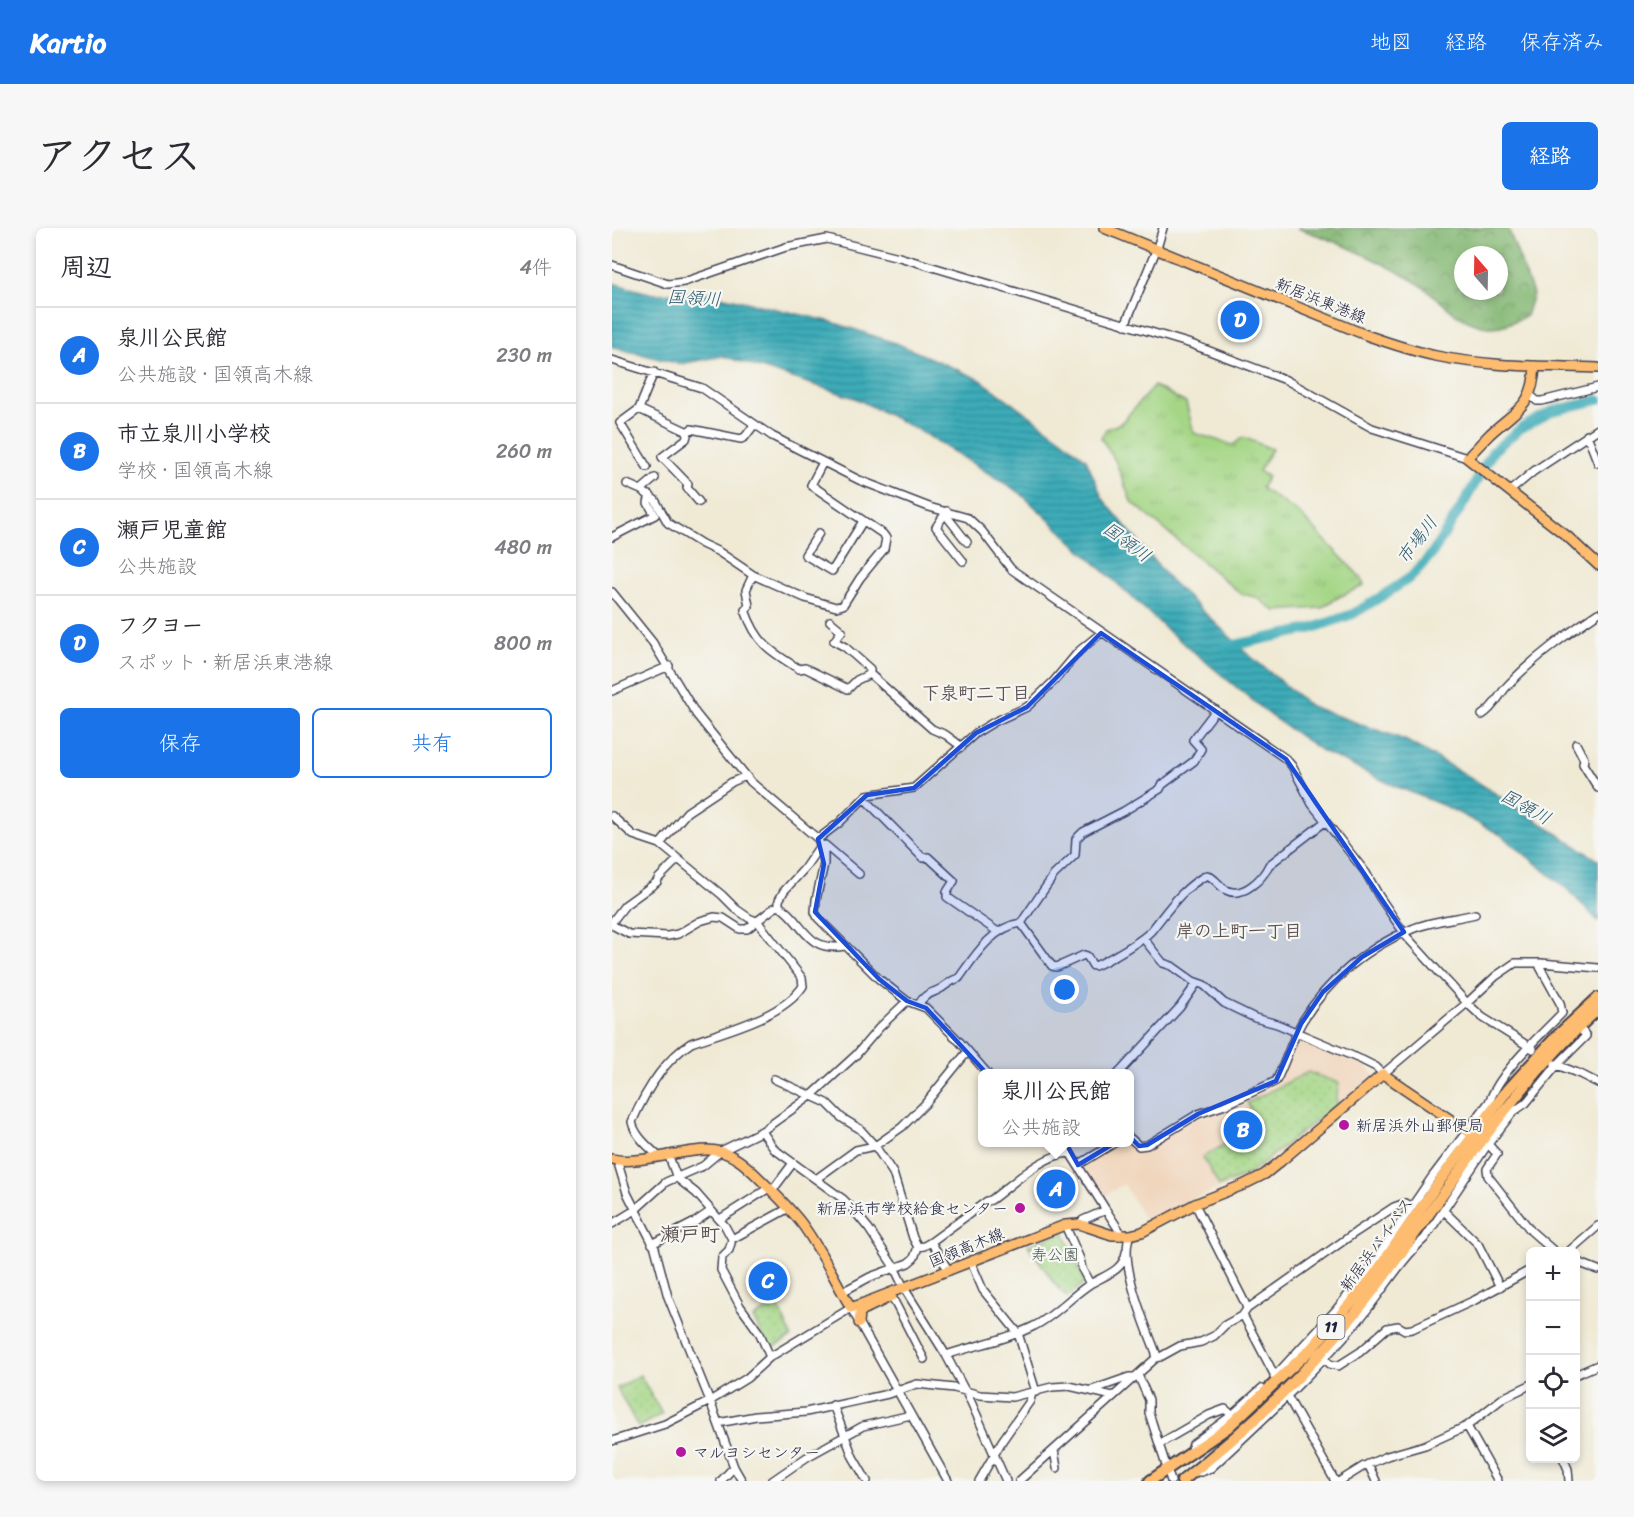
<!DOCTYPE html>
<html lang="ja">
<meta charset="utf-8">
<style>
body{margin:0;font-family:Sriracha,"Klee One",sans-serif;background:#f7f7f7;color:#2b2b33}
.controls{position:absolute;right:18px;bottom:18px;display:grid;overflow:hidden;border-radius:9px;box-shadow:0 3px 9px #0003}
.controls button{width:54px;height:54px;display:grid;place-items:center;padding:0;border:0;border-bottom:2px solid #e1e1e2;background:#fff;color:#2b2b33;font:30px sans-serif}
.compass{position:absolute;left:842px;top:18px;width:54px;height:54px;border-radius:50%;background:#fff;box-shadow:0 3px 9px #0003;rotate:340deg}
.you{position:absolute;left:453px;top:762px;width:21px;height:21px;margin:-15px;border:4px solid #fff;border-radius:50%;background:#1a73e8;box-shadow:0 0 0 9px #1a73e833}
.badge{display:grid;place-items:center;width:39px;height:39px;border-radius:50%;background:#1a73e8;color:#fff;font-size:20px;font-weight:700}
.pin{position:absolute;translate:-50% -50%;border:3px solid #fff;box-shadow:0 2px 6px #0006}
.popup{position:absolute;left:366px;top:841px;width:156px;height:78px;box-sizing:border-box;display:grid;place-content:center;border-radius:9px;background:#fff;filter:drop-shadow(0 2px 4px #0005);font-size:20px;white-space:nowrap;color:#7c7c81}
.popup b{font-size:22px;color:#2b2b33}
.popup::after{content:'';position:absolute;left:50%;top:100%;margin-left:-12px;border:12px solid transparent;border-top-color:#fff}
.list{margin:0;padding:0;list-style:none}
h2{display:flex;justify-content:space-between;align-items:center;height:78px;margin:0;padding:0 24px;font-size:26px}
h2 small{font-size:20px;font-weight:400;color:#7c7c81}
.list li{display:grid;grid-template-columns:39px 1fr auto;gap:18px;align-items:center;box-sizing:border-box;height:96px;padding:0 24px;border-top:2px solid #e1e1e2}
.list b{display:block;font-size:22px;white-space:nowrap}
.list p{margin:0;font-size:20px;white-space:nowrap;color:#7c7c81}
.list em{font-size:20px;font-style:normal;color:#7c7c81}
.actions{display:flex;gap:12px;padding:18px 24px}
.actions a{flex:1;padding:14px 0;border:2px solid #1a73e8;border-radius:9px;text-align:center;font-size:21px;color:#1a73e8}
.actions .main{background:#1a73e8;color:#fff}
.icon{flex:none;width:33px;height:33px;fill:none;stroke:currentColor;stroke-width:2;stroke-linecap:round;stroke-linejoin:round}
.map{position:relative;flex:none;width:986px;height:1253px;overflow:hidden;border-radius:9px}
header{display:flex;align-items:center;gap:36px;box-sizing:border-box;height:84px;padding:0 30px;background:#1a73e8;color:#fff}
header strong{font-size:28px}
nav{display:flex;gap:33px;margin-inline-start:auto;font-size:21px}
.intro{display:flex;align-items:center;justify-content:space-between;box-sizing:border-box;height:144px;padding:0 36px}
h1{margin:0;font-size:42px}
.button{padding:15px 27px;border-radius:9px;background:#1a73e8;color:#fff;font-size:21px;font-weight:700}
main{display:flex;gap:36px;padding:0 36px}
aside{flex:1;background:#fff;border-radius:9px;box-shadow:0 3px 9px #0003}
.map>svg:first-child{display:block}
</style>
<header>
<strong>Kartio</strong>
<nav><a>地図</a><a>経路</a><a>保存済み</a></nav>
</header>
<div class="intro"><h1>アクセス</h1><a class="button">経路</a></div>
<main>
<aside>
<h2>周辺<small>4件</small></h2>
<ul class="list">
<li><span class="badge">A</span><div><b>泉川公民館</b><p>公共施設 · 国領高木線</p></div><em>230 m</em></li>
<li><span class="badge">B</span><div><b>市立泉川小学校</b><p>学校 · 国領高木線</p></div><em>260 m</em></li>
<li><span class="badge">C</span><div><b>瀬戸児童館</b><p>公共施設</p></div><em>480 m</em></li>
<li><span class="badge">D</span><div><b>フクヨー</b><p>スポット · 新居浜東港線</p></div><em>800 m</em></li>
</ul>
<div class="actions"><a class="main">保存</a><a>共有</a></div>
</aside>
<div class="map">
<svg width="986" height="1253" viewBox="0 0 986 1253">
<defs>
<pattern id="grass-tufts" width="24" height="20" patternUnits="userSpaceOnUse" patternTransform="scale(1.5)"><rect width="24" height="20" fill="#a4d685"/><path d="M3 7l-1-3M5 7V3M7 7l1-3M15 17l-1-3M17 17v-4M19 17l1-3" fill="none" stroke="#8db774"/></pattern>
<pattern id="forest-crowns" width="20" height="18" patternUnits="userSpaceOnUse" patternTransform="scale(1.5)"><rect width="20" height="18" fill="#83b772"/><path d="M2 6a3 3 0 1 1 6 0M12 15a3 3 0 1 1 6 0" fill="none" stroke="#6b945f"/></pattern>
<pattern id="park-dots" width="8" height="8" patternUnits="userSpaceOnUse" patternTransform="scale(1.5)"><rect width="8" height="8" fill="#a4d685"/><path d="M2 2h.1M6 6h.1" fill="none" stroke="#8db774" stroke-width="1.8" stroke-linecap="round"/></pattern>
<pattern id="water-rules" width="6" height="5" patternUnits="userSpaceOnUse" patternTransform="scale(1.5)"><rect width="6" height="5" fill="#3cacb8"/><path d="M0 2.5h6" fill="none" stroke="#328c97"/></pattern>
</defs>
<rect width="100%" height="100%" fill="#f6f6f2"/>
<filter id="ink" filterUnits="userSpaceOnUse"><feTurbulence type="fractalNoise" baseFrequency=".0167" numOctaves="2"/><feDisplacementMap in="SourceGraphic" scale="12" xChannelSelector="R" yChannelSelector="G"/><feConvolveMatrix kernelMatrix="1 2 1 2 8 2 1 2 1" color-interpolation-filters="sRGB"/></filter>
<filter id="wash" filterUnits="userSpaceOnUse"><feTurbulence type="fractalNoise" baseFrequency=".008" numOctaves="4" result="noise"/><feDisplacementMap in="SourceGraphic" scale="24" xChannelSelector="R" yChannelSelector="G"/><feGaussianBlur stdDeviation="1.35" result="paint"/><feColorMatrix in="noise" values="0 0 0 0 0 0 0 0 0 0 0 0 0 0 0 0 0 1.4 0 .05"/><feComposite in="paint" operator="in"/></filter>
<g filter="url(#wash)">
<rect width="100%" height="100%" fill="#f0ead5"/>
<path fill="#f0d5bc" d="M689,813L754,838L762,847L686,912L638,948L570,976L535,996L512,956L490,969L470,937L509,915L519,913L528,922L583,891L617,880L664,856L686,814Z"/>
<path fill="url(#grass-tufts)" stroke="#637c60" stroke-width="1.5" d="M542,158L574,175L582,205L621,217L631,209L660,221L647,243L656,249L649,260L688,286L750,351L752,357L727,369L709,380L663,383L644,369L629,366L519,273L503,232L489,210L494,201L509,195Z"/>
<path fill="url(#forest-crowns)" stroke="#526c56" stroke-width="1.5" fill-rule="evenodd" d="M685,0H896L921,66L914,88C900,94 887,102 870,98C839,91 826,66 802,53C766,32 725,13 685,0ZM851,27H887V63H851Z"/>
<path fill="url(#park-dots)" stroke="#637c60" stroke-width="1.5" d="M696,844L727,855L724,872L726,875L637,946L607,958L591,929L648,896L635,875Z
M452,1004L473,1054L455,1069L446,1060L416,1017Z
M165,1077L180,1109L161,1120H157L141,1090Z
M28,1147L50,1186L26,1199L5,1160Z"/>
<path fill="url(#water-rules)" stroke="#2f677a" stroke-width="1.5" d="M0,55L41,66L91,64L220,94L286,116L367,151L450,211L474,231L491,271L558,352L637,427L698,478L793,512L864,553L986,632V693L954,660L889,607L835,579L776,555L710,523L663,491L555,402L407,264L308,203L243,170L111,128L68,136L0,119Z"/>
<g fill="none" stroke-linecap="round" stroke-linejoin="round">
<path stroke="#3cacb8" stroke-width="10" d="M613,419L698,401L741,386L772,367L799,349L819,327L852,275L881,223L909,200L941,183L986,172"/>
</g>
</g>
<g filter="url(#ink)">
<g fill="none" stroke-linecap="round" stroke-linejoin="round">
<g stroke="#414052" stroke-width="10">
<path id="minor" d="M0,37L56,56L72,54L174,19L215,11L287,29L579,116L674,152L760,200L855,230
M513,97L545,20L551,0
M0,132L90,160L160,208L247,252L317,279L356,290L370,303L399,341L674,531L680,538L700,576L754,645L767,668L794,708L855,775L870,789L921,821
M918,167L925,173H930L986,159
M27,181L76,204L74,211L50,229L76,256L75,260L87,274
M76,204L79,201L129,211L133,209L142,197
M975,207L986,235
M35,239L8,195L27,181L42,144
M15,256L29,262L43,250
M29,262L43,272L56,295L90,316L107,324L141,347L193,370L224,379L231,377L248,350L272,321L274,310L271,306L199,257L211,234
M898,263L922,243L986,201
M335,283L324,299L351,333
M333,286L355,314
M207,305L193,327L220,343L251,293
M0,309L43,287L36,275L38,267
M141,347L134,362L137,378L133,382C145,416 158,423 187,441L193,440L236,461L245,452L258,446L320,501L334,507L350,519
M0,364L41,415L84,486L139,554L206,611L212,626V636L204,672L203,684L206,690L267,751L295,773L314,780L348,814L376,846
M218,393L230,403L222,413L233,419L258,441V446
M0,463L57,438
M870,487C883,479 887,466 897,456C924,428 955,406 986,385
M964,516L972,531L971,536L986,560
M252,570L311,630L316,629L342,653L335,664V669L386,704
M0,588L21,607L48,616L110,667L124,681L137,690L146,694L190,750L191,758C171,789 113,803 79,815C51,833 33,864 20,894C23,908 36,918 46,928
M206,611L227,595L255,567L302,560L364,505L382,494L415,479L442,453L467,423L489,405
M48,616L75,584L120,554L134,548
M167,678C192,693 193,725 233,718
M0,694L13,677L45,654L46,651L66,631
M409,695L440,738L445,739L472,727L475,728L481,738H483C495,733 531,712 539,703C556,682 570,660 595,647C603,650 607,658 614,662C631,671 651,650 657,637L714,593
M0,697L17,706L56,708L66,706L88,693L102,689L111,690L128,701H135L162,680L167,678V672L172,663L192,641L205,622L213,617L247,646
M531,710L551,735L560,738L581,753L592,757L612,775L643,790L665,796L750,832L764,839L771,846L855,775L884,748L903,735H929L986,740
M307,776C312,767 317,766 326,762C335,758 336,753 347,750C362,729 380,699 409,695L442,647L463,627L464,611L471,604L512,583L548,561L550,557L582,533L589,521L581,512L604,482
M971,804L974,808L945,837L968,846L986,855
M506,846L568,779L585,755
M162,851L215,875L230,890L248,901L263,918L281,945L301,1010L306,1019
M150,903L162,921L231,971L239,979L257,1001L282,1039L292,1060L334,1127L359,1174L394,1253
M518,910L527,918L535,917L586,886L613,877L664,853C674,834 679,813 690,794C715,753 755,719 800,701C819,693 843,691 863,686
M454,914L458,925L494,982
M875,915L885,926L875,941L876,948L919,1003L943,1024
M56,926L65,950L84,965L113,998L120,1011L119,1015L117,1022L110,1029L109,1042L128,1078L148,1106L158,1129
M5,932L15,965L43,1020L56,1069L98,1173L122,1239L130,1253
M466,937L504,914
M204,951L244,922L263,918L290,899L313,876L356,823
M160,963L181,935
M583,976L633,1075L635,1081L631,1087L665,1152
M831,982L866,1016L888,1059
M108,991L157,960
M0,996L23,982L54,954L91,938L109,923L150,903L199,868L244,827L267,800L295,773
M467,996L471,992L494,982L507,1002L508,1008
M453,997L468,1031L470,1041L478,1056
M120,1011L177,980
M319,1014L337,1043
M40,1016L83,994L99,983
M956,1024L986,998
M963,1033L986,1042
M359,1034L371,1062L406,1105L424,1164
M230,1064L258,1049L296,1035L302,1030L306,1019L312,1018L319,1014L375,973L379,972C401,956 431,926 458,925
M280,1069L312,1131
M635,1081L744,1004L782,979L793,975L799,978
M334,1127C363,1117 395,1112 422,1098C443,1088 458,1069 478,1056C491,1048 512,1043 514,1024
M544,1130L548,1129L568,1118L589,1114L602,1108L613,1097L631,1087
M712,1130L718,1136L726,1138L748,1124L775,1100L786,1098L793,1102L800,1101L863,1072L918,1042
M526,1147L537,1172V1185L559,1253
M963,1147L986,1137
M662,1149L724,1082L757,1041L820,949L877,874C890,841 926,810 950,785L948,775L928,739L929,735
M480,1162L517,1149H523
M674,1166L723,1253
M221,1177L241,1229L255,1253
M106,1195L144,1188L194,1184L276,1166L305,1156L342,1160L368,1167L400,1169L440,1159L457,1158L501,1168
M855,1198L886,1253
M0,1213L53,1196L98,1173L135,1150L158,1129L239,1080L336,1253
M547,1216L597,1187L613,1181L620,1187
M442,1222L445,1240
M579,1224L581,1216L620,1187L650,1160
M951,1230L956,1241L957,1253
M756,1236L764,1253
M582,1244H589L599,1240C650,1193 701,1145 746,1093C769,1066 787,1034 813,1010L876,916L901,884L914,875L945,837L943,836
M109,1253L122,1239
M160,1253L195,1229L251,1198L299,1187
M367,1253L390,1213L418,1173L420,1165
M407,1253L544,1130V1125C534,1098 506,1034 518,1007
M728,1253L752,1238L775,1228L813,1217L855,1198L891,1170L918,1157"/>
</g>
<g stroke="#414052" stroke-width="12">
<path id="major" d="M492,0L754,107C777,115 800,123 824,128C877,139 932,138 986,140
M923,138C921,179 905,181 878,206C870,214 863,222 855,230L956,309L986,337
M0,931C27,937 67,922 96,922C119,922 134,937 150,953C164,967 178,980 190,996C209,1022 223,1052 239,1080L453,997L467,996L500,1007H518L530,1004L583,976L631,957L653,946L669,933L771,846L867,911
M247,1095L248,1085L251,1082L280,1068"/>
</g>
<g stroke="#414052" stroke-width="14">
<path id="highway" d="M538,1253L615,1200L699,1121L761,1049L829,951L894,864L943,810L986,770
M570,1253C643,1196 712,1128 768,1054C837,961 899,860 986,781"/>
</g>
<use href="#minor" stroke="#fff" stroke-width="7"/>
<use href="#major" stroke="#fdbc6f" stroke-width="9"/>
<use href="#highway" stroke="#fdbc6f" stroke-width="10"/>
</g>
</g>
<path fill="#1d4ed8" fill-opacity="0.2" stroke="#1d4ed8" stroke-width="4.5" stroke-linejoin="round" d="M489,405L674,531L792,704L750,729L711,764L689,796L664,853L586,886L535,917L527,918L516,907L466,937L447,903L415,889L314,780L295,773L267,751L203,684L212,636L206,611L255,567L302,560L364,505L415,479Z"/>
<g fill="#b5179e" stroke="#f6f6f2" stroke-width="2">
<circle cx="732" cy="897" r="6"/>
<circle cx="408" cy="980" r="6"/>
<circle cx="69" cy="1224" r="6"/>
</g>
<g text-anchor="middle" stroke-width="4.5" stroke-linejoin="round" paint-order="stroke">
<rect fill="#f6f6f2" stroke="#626272" stroke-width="1.5" x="705.5" y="1087" width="27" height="24" rx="4.5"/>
<g font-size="15" font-weight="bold" fill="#22223b">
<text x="719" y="1104">11</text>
</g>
<g font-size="16" fill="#22223b" stroke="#f6f6f2">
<text transform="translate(709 72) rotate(22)" y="6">新居浜東港線</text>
<text transform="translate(764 1016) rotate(-54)" y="6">新居浜バイパス</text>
<text transform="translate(354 1019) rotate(-22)" y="6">国領高木線</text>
</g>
<g font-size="16" fill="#22223b" stroke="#f6f6f2" text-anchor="start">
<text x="744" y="903">新居浜外山郵便局</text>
<text x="396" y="986" text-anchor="end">新居浜市学校給食センター</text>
<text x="81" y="1230">マルヨシセンター</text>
</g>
<g font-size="16" fill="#495851" stroke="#f6f6f2">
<text x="443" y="1032">寿公園</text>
</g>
<g font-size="18" font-style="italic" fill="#2c596d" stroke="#f6f6f2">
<text transform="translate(82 70) rotate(3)" y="6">国領川</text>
<text transform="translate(805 312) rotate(-53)" y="6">市場川</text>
<text transform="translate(515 314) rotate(36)" y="6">国領川</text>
<text transform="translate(914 579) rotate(29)" y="6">国領川</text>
</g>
<g font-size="18" font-weight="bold" fill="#5e5252" stroke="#f6f6f2">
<text x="364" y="471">下泉町二丁目</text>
<text x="627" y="709">岸の上町一丁目</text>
</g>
<g font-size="20" font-weight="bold" fill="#5e5252" stroke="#f6f6f2">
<text x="78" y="1013">瀬戸町</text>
</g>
</g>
</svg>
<div class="controls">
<button>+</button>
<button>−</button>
<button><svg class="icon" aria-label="locate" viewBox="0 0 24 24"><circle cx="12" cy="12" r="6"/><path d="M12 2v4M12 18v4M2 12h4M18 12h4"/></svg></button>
<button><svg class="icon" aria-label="layers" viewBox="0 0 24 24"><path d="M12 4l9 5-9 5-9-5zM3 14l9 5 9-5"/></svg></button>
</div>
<svg class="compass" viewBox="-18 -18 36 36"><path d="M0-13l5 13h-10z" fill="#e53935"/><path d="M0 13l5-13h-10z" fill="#7c7c81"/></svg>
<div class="you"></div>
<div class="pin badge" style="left:444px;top:961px">A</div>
<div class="popup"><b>泉川公民館</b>公共施設</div>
<div class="pin badge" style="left:631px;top:902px">B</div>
<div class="pin badge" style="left:156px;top:1053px">C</div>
<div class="pin badge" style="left:628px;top:92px">D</div>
</div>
</main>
